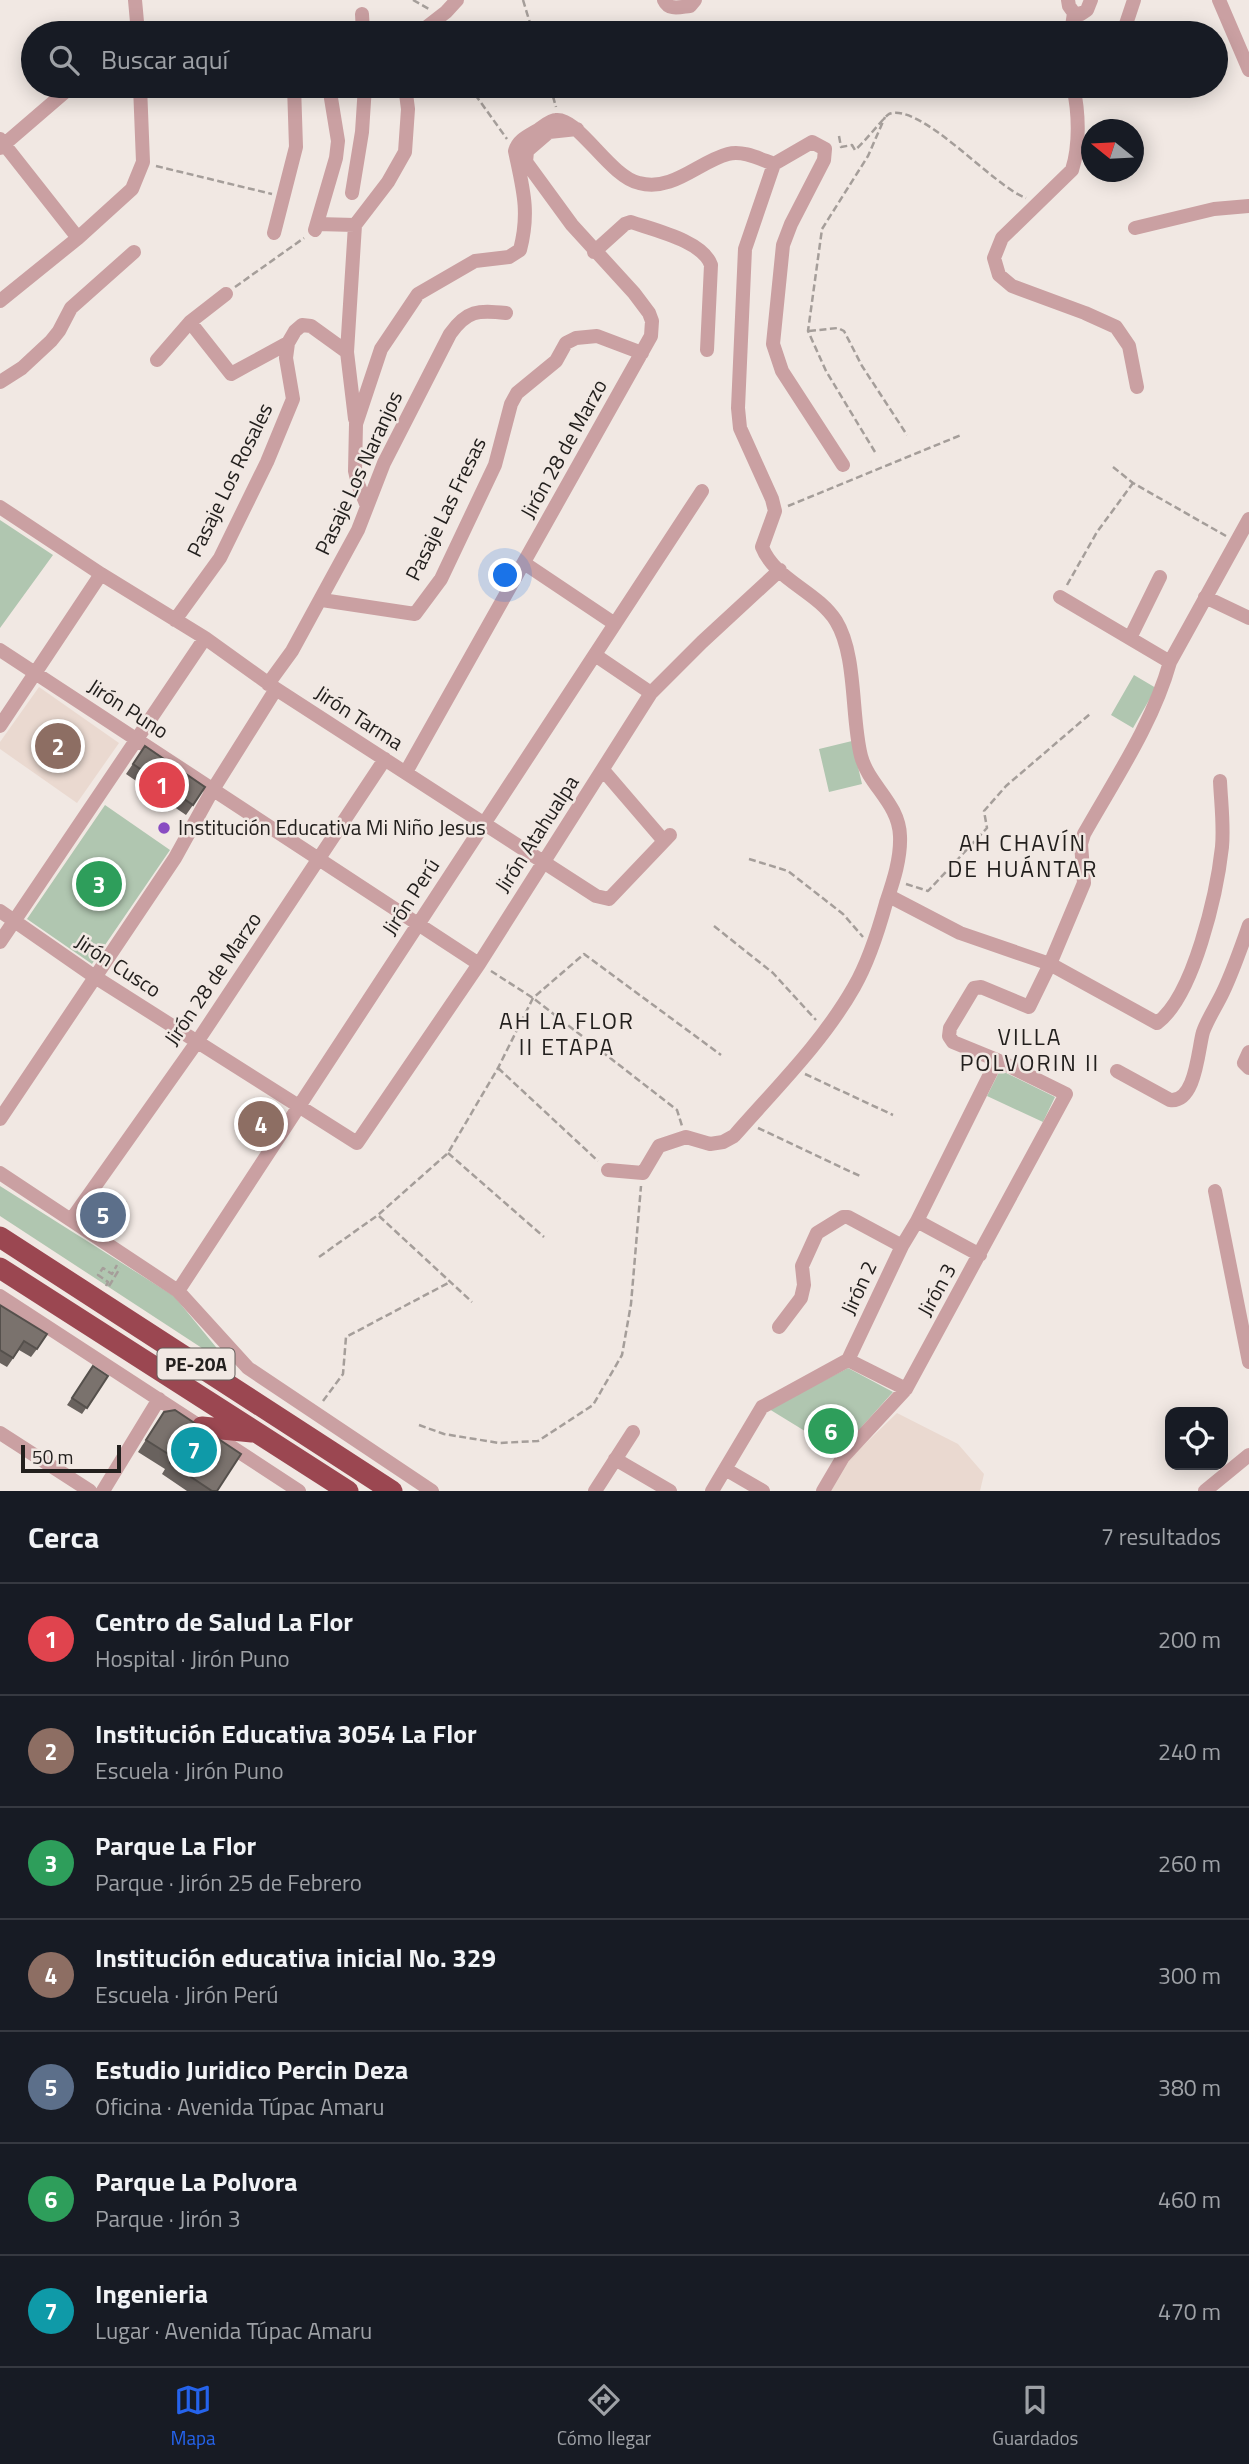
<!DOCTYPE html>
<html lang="es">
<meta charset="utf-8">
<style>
body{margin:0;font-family:"Titillium Web",sans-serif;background:#242831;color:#f1f3f6}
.controls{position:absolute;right:21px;bottom:21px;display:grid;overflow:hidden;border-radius:14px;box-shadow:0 4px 18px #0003}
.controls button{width:63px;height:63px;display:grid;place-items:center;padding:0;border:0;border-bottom:2px solid #363941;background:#171b24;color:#f1f3f6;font:35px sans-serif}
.compass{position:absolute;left:1081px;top:119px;width:63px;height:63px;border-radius:50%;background:#171b24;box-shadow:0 4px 18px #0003;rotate:288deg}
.scale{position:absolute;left:21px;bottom:18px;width:100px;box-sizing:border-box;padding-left:7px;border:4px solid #23201e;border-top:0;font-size:19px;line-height:24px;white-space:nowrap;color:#23201e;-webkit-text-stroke:5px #f1e8e3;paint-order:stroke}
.you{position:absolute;left:506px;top:576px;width:24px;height:24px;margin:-18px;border:5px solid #fff;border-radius:50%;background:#1a73e8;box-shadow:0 0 0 10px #1a73e833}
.badge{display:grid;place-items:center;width:46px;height:46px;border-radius:50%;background:#2563eb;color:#fff;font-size:23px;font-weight:700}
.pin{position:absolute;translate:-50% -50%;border:4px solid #fff;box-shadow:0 2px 7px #0006}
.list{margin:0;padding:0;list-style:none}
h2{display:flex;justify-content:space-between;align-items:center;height:91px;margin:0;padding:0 28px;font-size:30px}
h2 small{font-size:23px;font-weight:400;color:#9ea1a6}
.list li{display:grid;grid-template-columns:46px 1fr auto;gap:21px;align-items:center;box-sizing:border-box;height:112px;padding:0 28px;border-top:2px solid #363941}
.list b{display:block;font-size:26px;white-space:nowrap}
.list p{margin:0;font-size:23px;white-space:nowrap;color:#9ea1a6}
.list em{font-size:23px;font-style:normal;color:#9ea1a6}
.icon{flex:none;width:38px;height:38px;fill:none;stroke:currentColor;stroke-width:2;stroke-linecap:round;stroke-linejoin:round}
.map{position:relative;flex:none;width:1249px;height:1491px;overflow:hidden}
.search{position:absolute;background:#171b24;box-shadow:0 4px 18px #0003;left:21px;right:21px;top:21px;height:77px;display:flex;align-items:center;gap:18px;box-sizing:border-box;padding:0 24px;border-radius:38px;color:#9ea1a6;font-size:26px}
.sheet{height:875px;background:#171b24}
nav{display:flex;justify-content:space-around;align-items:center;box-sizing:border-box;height:98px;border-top:2px solid #363941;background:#171b24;font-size:19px;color:#9ea1a6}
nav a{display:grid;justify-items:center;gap:4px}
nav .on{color:#2563eb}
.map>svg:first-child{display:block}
</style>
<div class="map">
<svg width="1249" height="1491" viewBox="0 0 1249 1491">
<rect width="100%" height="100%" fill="#f1e8e3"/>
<path fill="#ead9d0" d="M39,687L119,743L77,803L0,749V742Z
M897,1413L958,1444L984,1474L980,1491H829L845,1463Z"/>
<path fill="#b0c6b0" d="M0,520L53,555L0,628Z
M1134,675L1156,688L1133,728L1111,715Z
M852,741L862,784L829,792L819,749Z
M105,805L170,850L92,964L27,919Z
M1000,1070L1055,1097L1043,1122L987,1096Z
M0,1186L174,1296L234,1369L0,1216Z
M848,1368L893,1392L839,1452L769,1409Z"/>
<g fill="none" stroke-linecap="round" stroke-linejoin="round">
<path stroke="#a59e9a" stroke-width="2.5" stroke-dasharray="7 3.5" stroke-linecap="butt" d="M413,0L429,9
M523,0L533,33
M469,86L507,139
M550,86L556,107
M839,136L841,147L852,145L855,150C864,143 884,117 889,114C921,102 994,187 1026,198
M156,166L272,194
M235,287L304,238
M809,331L838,328L844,331L862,366L907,435
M875,452L826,371L808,331L822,229L868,156L885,117
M1113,467L1133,483L1226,536
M788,506L961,435
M1067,585L1097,532L1133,483
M749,859L788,871L843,914L863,937
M906,884L928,891L987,828L984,811L1006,786L1090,714
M714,926L773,973L816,1020
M491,971L533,998L677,1110L682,1126
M498,1068L598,1161
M805,1074L893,1115
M758,1128L862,1177
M448,1153L544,1237
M379,1216L472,1302
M319,1257L378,1215L448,1153L498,1068L533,998L584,954L721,1055
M106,1286L108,1282L98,1275L103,1268L112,1274L117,1265
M109,1286L120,1268
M323,1401L343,1374L346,1337L450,1282
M419,1425L444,1434L499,1443L538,1441L593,1405L622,1355L631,1304L641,1186"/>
<path stroke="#caa0a2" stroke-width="14" d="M135,0L138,33
M664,0C669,11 680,7 690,6L695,0
M1068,0L1069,6L1074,13
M1219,0L1249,70
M1074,13L1081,14L1087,10L1091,0
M362,14L363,33
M419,33L446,12L457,0
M1071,33L1074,13
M1123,33L1134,0
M1073,86C1079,112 1080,145 1072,170L1002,238L994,258L999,275L1012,286L1085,313L1116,327L1129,346L1137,387
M141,88L175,86
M0,139L78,238
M0,148L72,86
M352,193L362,132L365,86
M317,224L355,225
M1135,228L1214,209L1249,206
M315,230L336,158L338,141L329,86
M274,233L296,147L294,86
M594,252L625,224L631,222C654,230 703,241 711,265L707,350
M0,301L78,238L132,189L143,162L140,86
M190,322L231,374L288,343
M157,360L190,322L226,294
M0,382L22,368L51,341L59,331L71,308L134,252
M355,419L347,352L355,225L388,182L405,152L408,109L405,86
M367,506L358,484L355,471L356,424L381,349L418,294L475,261L509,257L520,250C530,212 523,189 515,151C518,140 528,136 538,130C543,127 550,120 556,120C578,117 610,177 639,183C673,192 698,162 728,154C743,150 760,159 774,164
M0,507L101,574L205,638L276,689L596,896L609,899L670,835
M524,563L615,624
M1060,597L1170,662
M1205,597L1249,618
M322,600L415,614L441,579L495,465L511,404L517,393L556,361L566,343L576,338L597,336L642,353
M175,620L220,558L267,462L293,399L286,358L288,343L295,331L302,325L311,326L347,352
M1130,638L1160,577
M0,650L479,964
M595,655L651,693
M268,684L292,651L358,530L384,463L450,334C467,310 478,310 506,313
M0,726L101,574
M603,770L664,841
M406,772L651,336L652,321L649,313L634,293L572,225L526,162L527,151L549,132L577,129
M889,896L960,933L1050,964L1157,1023C1194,996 1217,892 1222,847C1224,825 1221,803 1220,781
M0,911L95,977L357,1143L479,964L651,693L702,642L780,570
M0,942L205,638
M1249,1052L1244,1063L1249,1068
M1117,1071L1170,1100C1196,1103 1198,1049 1203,1032C1208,1018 1217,1005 1223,992C1233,971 1241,948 1249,925
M0,1119L175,858L212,791L276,689
M608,1170L643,1173L659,1146L686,1137L710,1144L723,1142L734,1136C775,1089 823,1042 854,987C869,961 878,932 886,903C893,882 901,859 900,836C899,803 869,786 861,756C851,717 857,655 836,621C817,591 775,580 762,547L775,511L772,499L740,428L738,408L745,249L774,164L812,142L825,149L824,160L791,224L783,245L773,344L782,371L843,465
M0,1173L178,1291L248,1368L432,1491
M1215,1191L1249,1362
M71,1220L197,1042L385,759
M917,1221L980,1255
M178,1291L702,491
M0,1296L299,1491
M779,1327L801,1298L804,1285L802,1266L817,1233L843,1217H848L902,1246
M848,1360L906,1389
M0,1433L90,1491
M615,1459L670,1491
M725,1469L763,1491
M103,1491L159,1399
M595,1491L633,1432
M712,1491L762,1407L848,1360L902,1246L917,1221L997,1060
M823,1491L843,1457L906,1389L1066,1094L997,1060L953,1042L949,1036L950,1028L974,988L981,987L1029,1007L1050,964L1084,883L1081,844L1084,834C1115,779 1153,723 1170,662L1249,519
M1205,1491L1249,1455"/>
<path stroke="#9b4751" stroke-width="21" d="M0,1237L392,1491
M0,1268L348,1491
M202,1427L252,1432"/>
</g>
<path fill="#69625e" d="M145,746L193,805L186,815L126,774Z
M104,1190L115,1220L110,1227L89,1214Z
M0,1305L37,1349L31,1357L19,1350L7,1367L0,1363Z
M93,1366L108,1376L82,1414L67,1405Z
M164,1412L217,1491H187L162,1474L165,1469L138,1452Z"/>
<path fill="#7a726d" stroke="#55504c" stroke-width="2" d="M145,746L205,787L193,805L133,764Z
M104,1190L125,1202L115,1220L94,1208Z
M0,1305L47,1334L37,1349L24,1341L13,1358L0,1350Z
M93,1366L108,1376L87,1408L72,1398Z
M175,1410L241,1454L217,1491H212L170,1463L173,1457L146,1440L164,1412Z"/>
<circle fill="#894cc2" stroke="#f1e8e3" stroke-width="2.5" cx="164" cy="828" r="7"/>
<g text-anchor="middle" stroke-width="5" stroke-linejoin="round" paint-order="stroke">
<rect fill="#f1e8e3" stroke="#615c59" stroke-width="2" x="157.5" y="1348.5" width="77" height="31" rx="5"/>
<g font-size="19" font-weight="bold" fill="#23201e">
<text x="196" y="1371">PE-20A</text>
</g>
<g font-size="21" fill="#23201e" stroke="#f1e8e3">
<text transform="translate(564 449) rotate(-61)" y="7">Jirón 28 de Marzo</text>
<text transform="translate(359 473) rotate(-65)" y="7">Pasaje Los Naranjos</text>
<text transform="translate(230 480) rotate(-64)" y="7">Pasaje Los Rosales</text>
<text transform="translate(446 509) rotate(-64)" y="7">Pasaje Las Fresas</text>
<text transform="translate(128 709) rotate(33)" y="7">Jirón Puno</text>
<text transform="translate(359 718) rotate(33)" y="7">Jirón Tarma</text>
<text transform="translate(537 834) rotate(-57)" y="7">Jirón Atahualpa</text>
<text transform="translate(411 897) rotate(-57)" y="7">Jirón Perú</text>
<text transform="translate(118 966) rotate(33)" y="7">Jirón Cusco</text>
<text transform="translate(213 979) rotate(-56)" y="7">Jirón 28 de Marzo</text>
<text transform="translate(859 1288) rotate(-65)" y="7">Jirón 2</text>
<text transform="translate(937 1290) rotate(-61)" y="7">Jirón 3</text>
</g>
<g font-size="21" fill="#23201e" stroke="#f1e8e3" text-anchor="start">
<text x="178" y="835">Institución Educativa Mi Niño Jesus</text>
</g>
<g font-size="23" letter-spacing="2" fill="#23201e" stroke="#f1e8e3">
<text x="1023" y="851">AH CHAVÍN<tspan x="1023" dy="26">DE HUÁNTAR</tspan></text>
<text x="567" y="1029">AH LA FLOR<tspan x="567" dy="26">II ETAPA</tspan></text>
<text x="1030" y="1045">VILLA<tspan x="1030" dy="26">POLVORIN II</tspan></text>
</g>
</g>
</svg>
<div class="controls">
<button><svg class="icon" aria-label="locate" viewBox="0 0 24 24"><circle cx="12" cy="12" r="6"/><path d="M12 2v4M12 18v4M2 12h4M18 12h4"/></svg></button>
</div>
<svg class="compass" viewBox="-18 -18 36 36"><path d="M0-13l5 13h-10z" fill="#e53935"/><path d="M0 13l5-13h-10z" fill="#9ea1a6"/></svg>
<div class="scale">50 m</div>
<div class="you"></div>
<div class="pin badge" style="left:162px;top:785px;background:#e0444e">1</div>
<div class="pin badge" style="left:58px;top:746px;background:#8d6e63">2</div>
<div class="pin badge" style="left:99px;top:884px;background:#2e9e5b">3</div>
<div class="pin badge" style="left:261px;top:1124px;background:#8d6e63">4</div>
<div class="pin badge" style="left:103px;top:1215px;background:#5c6f8a">5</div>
<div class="pin badge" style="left:831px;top:1431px;background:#2e9e5b">6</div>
<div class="pin badge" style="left:194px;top:1450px;background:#0f9aa8">7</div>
<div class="search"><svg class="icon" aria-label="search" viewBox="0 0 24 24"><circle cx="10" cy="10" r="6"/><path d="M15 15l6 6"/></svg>Buscar aquí</div>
</div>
<section class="sheet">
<h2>Cerca<small>7 resultados</small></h2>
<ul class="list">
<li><span class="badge" style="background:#e0444e">1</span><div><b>Centro de Salud La Flor</b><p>Hospital · Jirón Puno</p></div><em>200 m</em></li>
<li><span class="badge" style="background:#8d6e63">2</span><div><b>Institución Educativa 3054 La Flor</b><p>Escuela · Jirón Puno</p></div><em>240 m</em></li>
<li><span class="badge" style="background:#2e9e5b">3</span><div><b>Parque La Flor</b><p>Parque · Jirón 25 de Febrero</p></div><em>260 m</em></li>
<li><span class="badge" style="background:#8d6e63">4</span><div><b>Institución educativa inicial No. 329</b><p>Escuela · Jirón Perú</p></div><em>300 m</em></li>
<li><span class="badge" style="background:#5c6f8a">5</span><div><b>Estudio Juridico Percin Deza</b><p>Oficina · Avenida Túpac Amaru</p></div><em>380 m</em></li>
<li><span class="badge" style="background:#2e9e5b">6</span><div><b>Parque La Polvora</b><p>Parque · Jirón 3</p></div><em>460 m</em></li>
<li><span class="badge" style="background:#0f9aa8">7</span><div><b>Ingenieria</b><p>Lugar · Avenida Túpac Amaru</p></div><em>470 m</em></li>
</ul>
</section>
<nav>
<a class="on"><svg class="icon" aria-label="map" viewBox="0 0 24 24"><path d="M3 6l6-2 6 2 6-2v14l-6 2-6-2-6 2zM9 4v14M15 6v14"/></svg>Mapa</a>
<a><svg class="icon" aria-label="directions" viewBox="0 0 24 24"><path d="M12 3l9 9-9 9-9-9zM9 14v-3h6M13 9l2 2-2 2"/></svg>Cómo llegar</a>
<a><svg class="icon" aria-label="saved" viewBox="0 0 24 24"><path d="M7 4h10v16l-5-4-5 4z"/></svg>Guardados</a>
</nav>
